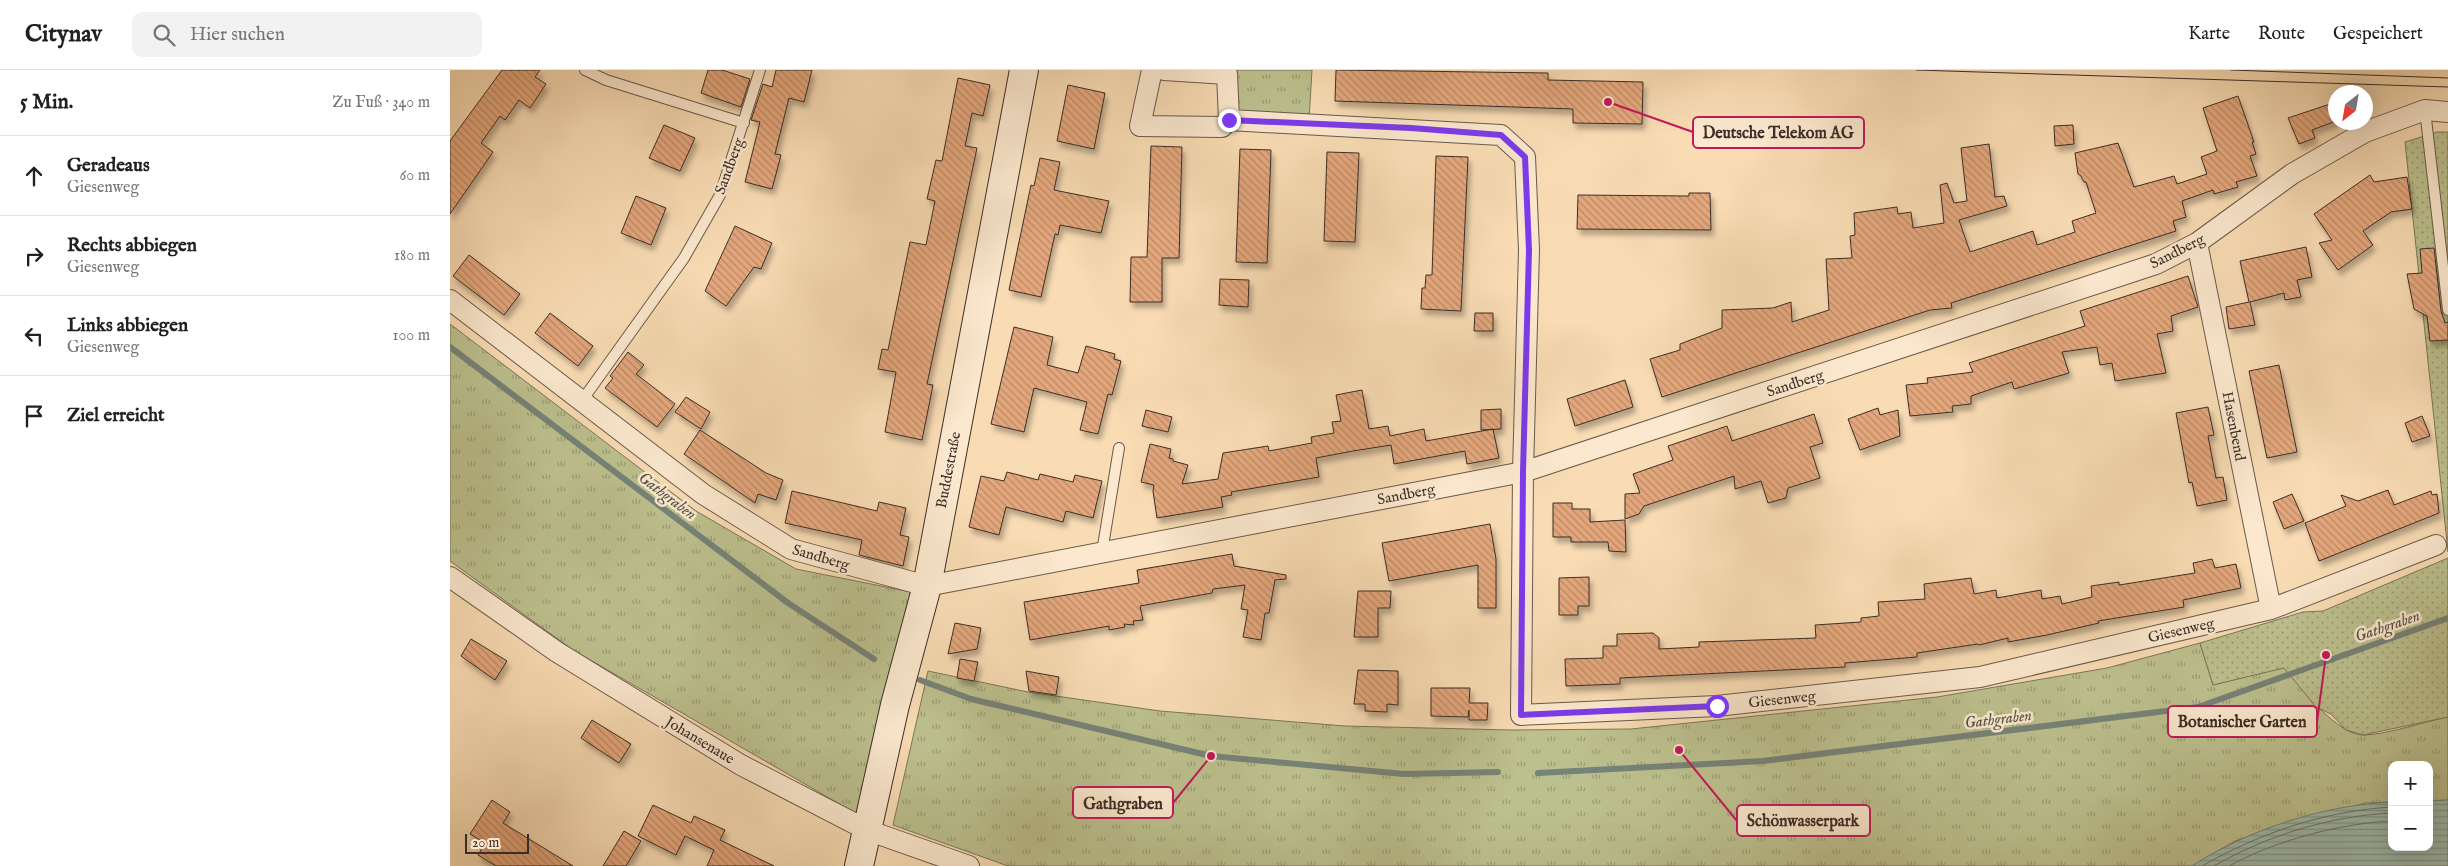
<!DOCTYPE html>
<html lang="de">
<meta charset="utf-8">
<style>
body{margin:0;font-family:"IM FELL English",serif;background:#f2f2f2;color:#202124}
.controls{position:absolute;right:15px;bottom:15px;display:grid;overflow:hidden;border-radius:10px;box-shadow:0 5px 20px #0002}
.controls button{width:45px;height:45px;display:grid;place-items:center;padding:0;border:0;border-bottom:1px solid #e0e0e0;background:#fff;color:#202124;font:25px sans-serif}
.compass{position:absolute;left:1878px;top:15px;width:45px;height:45px;border-radius:50%;background:#fff;box-shadow:0 5px 20px #0002;rotate:211deg}
.scale{position:absolute;left:15px;bottom:12px;width:64px;box-sizing:border-box;padding-left:5px;border:2px solid #3b2d27;border-top:0;font-size:14px;line-height:18px;white-space:nowrap;color:#3b2d27;-webkit-text-stroke:4px #fbe8ce;paint-order:stroke}
.stop{position:absolute;width:15px;height:15px;margin:-11px;border:4px solid #7c3aed;border-radius:50%;background:#fff}
.stop.end{background:#7c3aed;border-color:#fff;box-shadow:0 1px 5px #0008}
.list{margin:0;padding:0;list-style:none}
h2{display:flex;justify-content:space-between;align-items:center;height:65px;margin:0;padding:0 20px;font-size:21px}
h2 small{font-size:16px;font-weight:400;color:#757577}
.list li{display:grid;grid-template-columns:32px 1fr auto;gap:15px;align-items:center;box-sizing:border-box;height:80px;padding:0 20px;border-top:1px solid #e0e0e0}
.list b{display:block;font-size:19px;white-space:nowrap}
.list p{margin:0;font-size:16px;white-space:nowrap;color:#757577}
.list em{font-size:16px;font-style:normal;color:#757577}
.icon{flex:none;width:28px;height:28px;fill:none;stroke:currentColor;stroke-width:2;stroke-linecap:round;stroke-linejoin:round}
.map{position:relative;flex:none;width:1998px;height:796px;overflow:hidden}
header{display:flex;align-items:center;gap:30px;box-sizing:border-box;height:70px;padding:0 25px;background:#fff;border-bottom:1px solid #e0e0e0}
header strong{font-size:24px}
nav{display:flex;gap:28px;margin-inline-start:auto;font-size:18px}
.search{width:350px;height:45px;background:#f2f2f2;display:flex;align-items:center;gap:12px;box-sizing:border-box;padding:0 18px;border-radius:10px;color:#757577;font-size:19px}
main{display:flex}
aside{flex:1;background:#fff}
.map>svg:first-child{display:block}
</style>
<header>
<strong>Citynav</strong>
<div class="search"><svg class="icon" aria-label="search" viewBox="0 0 24 24"><circle cx="10" cy="10" r="6"/><path d="M15 15l6 6"/></svg>Hier suchen</div>
<nav><a>Karte</a><a>Route</a><a>Gespeichert</a></nav>
</header>
<main>
<aside>
<h2>5 Min.<small>Zu Fuß · 340 m</small></h2>
<ul class="list">
<li><svg class="icon" aria-label="ahead" viewBox="0 0 24 24"><path d="M12 20V5M6 11l6-6 6 6"/></svg><div><b>Geradeaus</b><p>Giesenweg</p></div><em>60 m</em></li>
<li><svg class="icon" aria-label="right" viewBox="0 0 24 24"><path d="M7 20v-9h11M14 6l5 5-5 5"/></svg><div><b>Rechts abbiegen</b><p>Giesenweg</p></div><em>180 m</em></li>
<li><svg class="icon" aria-label="left" viewBox="0 0 24 24"><path d="M17 20v-9H6M10 6l-5 5 5 5"/></svg><div><b>Links abbiegen</b><p>Giesenweg</p></div><em>100 m</em></li>
<li><svg class="icon" aria-label="arrive" viewBox="0 0 24 24"><path d="M6 21V4h12l-3 4 3 4H6"/></svg><div><b>Ziel erreicht</b></div></li>
</ul>
</aside>
<div class="map">
<svg width="1998" height="796" viewBox="0 0 1998 796">
<defs>
<pattern id="park-tufts" width="24" height="20" patternUnits="userSpaceOnUse" patternTransform="scale(1.25)"><rect width="24" height="20" fill="#bcc08e"/><path d="M3 7l-1-3M5 7V3M7 7l1-3M15 17l-1-3M17 17v-4M19 17l1-3" fill="none" stroke="#9a9c74"/></pattern>
<pattern id="garden-dots" width="8" height="8" patternUnits="userSpaceOnUse" patternTransform="scale(1.25)"><rect width="8" height="8" fill="#bcc08e"/><path d="M2 2h.1M6 6h.1" fill="none" stroke="#9a9c74" stroke-width="1.8" stroke-linecap="round"/></pattern>
<pattern id="water-rules" width="6" height="5" patternUnits="userSpaceOnUse" patternTransform="scale(1.25)"><rect width="6" height="5" fill="#9ebcae"/><path d="M0 2.5h6" fill="none" stroke="#82998e"/></pattern>
<pattern id="building-back-hatch" width="6" height="6" patternUnits="userSpaceOnUse" patternTransform="scale(1.25)"><rect width="6" height="6" fill="#e4a77c"/><path d="M-1 5l2 2M0 0l6 6M5-1l2 2" fill="none" stroke="#ba8866"/></pattern>
<filter id="shadow"><feDropShadow dx="3" dy="5.5" stdDeviation="2.5" flood-color="#0004"/></filter>
</defs>
<rect width="100%" height="100%" fill="#f9dcb4"/>
<filter id="stains"><feTurbulence type="fractalNoise" baseFrequency=".004" numOctaves="4"/><feColorMatrix values="0 0 0 0 .2 0 0 0 0 .09 0 0 0 0 .02 0 0 0 .5 -.17"/></filter>
<radialGradient id="worn" r=".72"><stop offset=".6" stop-color="#630" stop-opacity="0"/><stop offset="1" stop-color="#630" stop-opacity=".3"/></radialGradient>
<path fill="url(#park-tufts)" stroke="#7c765a" d="M782,0H862L859,50L785,46Z
M0,254L246,441L346,499L461,522L412,747L123,580L0,491Z
M1750,573L1763,615L1834,597C1849,616 1888,667 1915,665C1939,664 1973,652 1998,647V730L1979,731V695H1942V732L1915,733L1785,771L1742,796H558L443,755L478,601L578,622L710,641L895,656L1061,660L1181,659L1487,627L1657,598Z"/>
<path fill="url(#garden-dots)" stroke="#7c765a" d="M1987,62H1998V482L1955,72Z
M1998,488V647L1913,665L1896,660L1881,644L1866,637L1834,598L1763,615L1750,573L1853,542L1873,541Z"/>
<path fill="url(#water-rules)" stroke="#768378" d="M1998,730V796H1742C1799,759 1874,735 1942,732V777H1979V731Z"/>
<g fill="none" stroke-linecap="round" stroke-linejoin="round">
<path stroke="#6c746a" stroke-width="1" d="M1752,796C1810,763 1874,741 1942,737
M1764,796C1818,765 1880,746 1942,743
M1779,796C1824,771 1891,753 1942,751"/>
<path stroke="#768378" stroke-width="6" d="M0,277L338,533L424,589
M470,610L521,629L761,686L954,704L1048,702
M1088,703L1313,691L1748,637L1998,548"/>
</g>
<path fill="url(#building-back-hatch)" stroke="#3b2d27" filter="url(#shadow)" d="M52,0H90L85,7L96,14L80,38L69,30L55,50L50,46L31,73L43,82L0,144V71Z
M258,0H272L300,9L291,37L251,23Z
M326,0H362L354,32L339,28L325,84L331,85L322,119L295,112L310,52L301,50L313,14L322,17Z
M886,0L1098,3V10L1193,12L1192,54L1123,53V39L885,31Z
M508,8L540,15L533,46L522,43L515,76L527,78L477,314L483,315L472,370L435,362L446,302L428,299L432,279L438,280L460,172L476,175L485,131L477,129L486,90L492,91Z
M618,15L655,23L644,79L607,71Z
M1788,26L1804,72H1802L1806,84L1800,86L1807,106L1786,112L1788,117L1764,124L1763,120L1732,131L1736,147L1723,151L1726,161L1501,233L1502,238L1480,240L1212,327L1200,289L1230,280V274L1272,258V240L1323,238L1341,232L1342,252L1379,240L1376,189L1402,188L1400,166L1405,165L1404,143L1447,137L1448,144L1461,142L1463,158L1494,153L1490,115L1497,113L1504,133L1517,131L1511,78L1539,74L1545,127L1554,126L1557,136L1509,150L1520,182L1583,161L1587,175L1625,162L1622,151L1646,143L1636,112H1634L1631,106L1628,104L1625,83L1668,73L1684,117L1724,106L1727,114L1757,104L1751,87L1767,81L1753,38Z
M1886,32V51L1862,60L1865,68L1849,74L1838,48Z
M214,55L245,68L230,101L199,88Z
M1623,55L1624,74L1605,76L1604,56Z
M701,76L732,77L729,188H712V232H680L681,187H697Z
M790,79L821,80L817,193L786,192Z
M877,82L909,83L905,172L874,171Z
M986,86L1018,87L1011,241L971,239L972,218H975L976,205H982Z
M590,88L610,92L604,120L659,131L651,163L610,155L608,165L605,164L591,227L559,220L581,115L584,116Z
M1920,105L1924,112L1957,107L1962,139L1941,142L1913,161L1923,175L1888,200L1869,173L1882,170L1864,144Z
M1239,123H1260L1261,160L1127,159L1128,125L1239,126Z
M186,126L216,138L201,175L171,163Z
M285,156L322,173L311,199L304,197L276,236L255,221Z
M1856,177L1862,207L1847,210L1851,227L1835,230L1834,223L1800,232L1805,255L1779,259L1776,237L1799,232L1790,191Z
M1984,178L1991,241L1995,253L1998,252V270L1980,271L1977,246L1964,239L1957,204L1972,203L1970,179Z
M19,185L70,224L54,245L3,206Z
M1738,206L1748,237L1721,246L1723,261L1707,264L1716,303L1665,311L1662,293L1650,295L1647,277L1612,282L1619,303L1564,319L1562,312L1521,326V334L1502,336L1503,342L1460,346L1456,315L1478,313L1477,308L1523,302L1519,293L1635,256L1630,241Z
M770,209L799,210L798,237L769,235Z
M100,243L143,276L128,296L85,263Z
M1025,243H1043V261H1024Z
M564,257L603,267L597,295L628,303L636,276L665,284L664,289L671,291L662,325L658,324L648,364L630,360L637,332L584,318L574,362L541,354Z
M178,282L194,295L186,304L225,334L207,357L155,318L163,308L160,306Z
M1829,295L1847,382L1817,388L1799,301Z
M1175,310L1183,337L1125,356L1117,329Z
M912,320L919,359L938,356L940,366L974,359L976,371L1043,359L1049,388L1017,394L1015,381L944,394L941,375L903,381L866,388L869,407L781,422L782,425L771,427L773,437L707,448L703,421L704,415L691,412L700,374L721,379L719,388L723,389V391L738,395L732,414L768,409L773,383L818,376L819,381L862,373L861,367L884,363L882,352L891,351L886,325Z
M236,327L260,342L251,359L225,342Z
M1758,337L1764,365L1758,366L1766,408L1773,407L1777,430L1747,436L1742,412L1739,413L1726,343Z
M1428,338L1430,345L1448,340L1450,366L1410,380L1398,349Z
M1051,339V359L1031,360V340Z
M696,340L722,347L718,362L692,356Z
M1364,344L1373,373L1360,377L1370,408L1338,418L1336,428L1318,433L1311,411L1285,419L1284,406L1194,436L1189,444L1175,449V424L1190,423L1183,404L1223,390L1218,376L1277,356L1282,371Z
M1972,346L1980,366L1962,372L1955,353Z
M250,360L316,403L333,410L326,430L308,424L305,433L234,384Z
M557,402L588,410L590,404L623,412L625,405L652,411L643,448L616,441L613,452L556,437L549,465L519,457L531,406L554,411Z
M1938,420L1944,435L1981,421L1982,425L1987,424L1989,443L1869,491L1855,453L1896,436L1891,425L1908,431Z
M342,421L427,441L429,432L456,438L450,465L459,467L453,496L409,485L412,470L335,453Z
M1842,424L1854,451L1834,459L1823,432Z
M1103,433H1122V439H1140V452L1175,450L1176,482L1159,481L1158,472H1121V467H1103Z
M1040,454L1046,489V538H1028V495L939,511L932,473Z
M782,484L784,496L836,505V509L825,510L819,543H815L811,570L793,567L798,540L791,539L795,515L763,519L762,523L690,536L693,550L683,551L684,555L674,554L675,557L659,560V556L580,570L574,532L689,513L687,500Z
M1762,489L1765,498L1786,494L1791,518L1733,530L1734,537L1648,551L1649,553L1597,565L1558,572V568L1529,575L1528,574L1467,583V587L1395,593V597L1170,608V614L1116,616L1115,589L1153,588V576H1167V564L1203,563L1209,568V579L1249,577V572L1366,568L1365,555L1411,552V548L1429,546L1428,532L1475,529L1474,514L1521,508L1524,524L1546,520L1547,528L1591,520L1592,529L1610,526L1612,534L1642,527L1641,516L1669,512V515L1745,503L1743,493Z
M1139,507V536H1128V545H1109V508Z
M908,521H941L940,538H928V567H904Z
M505,553L531,558L527,579L498,584Z
M21,569L57,591L45,610L11,586Z
M510,589L528,592L524,611L507,608Z
M908,600L948,601V635L937,634V642L915,641V634H904Z
M576,601L609,607L606,625L579,621Z
M981,618H1020L1019,633H1038L1037,650H1019V640L1018,647L981,646Z
M142,650L181,674L169,693L131,668Z
M42,730L60,742L53,753L123,796H46L28,785L35,773L20,764Z
M203,735L241,753L244,746L275,760L270,770L324,796H257L264,780L235,766L226,785L188,766Z
M174,761L191,771L176,796H153Z"/>
<g fill="none" stroke-linecap="round" stroke-linejoin="round">
<g stroke="#6a594a" stroke-width="12">
<path id="lane" d="M135,0L156,10L294,53
M1975,40L1998,240
M131,332L234,188L270,125L310,0
M652,482L669,378"/>
</g>
<g stroke="#6a594a" stroke-width="22">
<path id="street" d="M702,0L690,56L772,57L779,50L777,4L714,0
M779,50L1051,65L1075,87L1079,180L1073,402L1071,645L1267,636L1530,607L1821,539L1986,475
M1747,173L1821,539
M0,230L253,424L341,479L477,516L1073,402L1706,194L1747,173L1842,104L1915,62L1975,40L1998,42
M0,507L107,582L291,695L417,760L519,796"/>
</g>
<g stroke="#3b2d27" stroke-width="30">
<path id="secondary" d="M409,796L445,635L477,516L574,0"/>
</g>
<use href="#lane" stroke="#fbe8ce" stroke-width="10"/>
<use href="#street" stroke="#fbe8ce" stroke-width="20"/>
<use href="#secondary" stroke="#fbe8ce" stroke-width="28"/>
<path stroke="#3b2d27" stroke-width="1" d="M1466,0L1998,17
M1781,0L1998,8"/>
</g>
<g fill="none" stroke-linecap="round" stroke-linejoin="round">
<path stroke="#7c3aed" stroke-width="6" d="M779,50L961,58L1051,65L1075,87L1079,180L1073,402L1071,645L1267,636"/>
</g>
<g text-anchor="middle" stroke-width="5" stroke-linejoin="round" paint-order="stroke">
<g font-size="15" fill="#3b2d27" stroke="#fbe8ce">
<text transform="translate(279 96) rotate(-70)" y="5">Sandberg</text>
<text transform="translate(1727 181) rotate(-27)" y="5">Sandberg</text>
<text transform="translate(1345 313) rotate(-18)" y="5">Sandberg</text>
<text transform="translate(1784 356) rotate(79)" y="5">Hasenbend</text>
<text transform="translate(498 400) rotate(-79)" y="5">Buddestraße</text>
<text transform="translate(956 424) rotate(-11)" y="5">Sandberg</text>
<text transform="translate(371 487) rotate(16)" y="5">Sandberg</text>
<text transform="translate(1731 560) rotate(-13)" y="5">Giesenweg</text>
<text transform="translate(1332 629) rotate(-6)" y="5">Giesenweg</text>
<text transform="translate(250 670) rotate(31)" y="5">Johansenaue</text>
</g>
<g font-size="16" font-style="italic" fill="#545149" stroke="#fbe8ce">
<text transform="translate(218 425) rotate(37)" y="6">Gathgraben</text>
<text transform="translate(1937 555) rotate(-19)" y="6">Gathgraben</text>
<text transform="translate(1548 648) rotate(-7)" y="6">Gathgraben</text>
</g>
</g>
<path fill="none" stroke="#c2185b" stroke-width="2" d="M1158 32L1243 62M1876 585L1867 652M761 686L723 733M1229 680L1287 751"/>
<g fill="#c2185b" stroke="#fbe8ce" stroke-width="2">
<circle cx="1158" cy="32" r="5"/>
<circle cx="1876" cy="585" r="5"/>
<circle cx="761" cy="686" r="5"/>
<circle cx="1229" cy="680" r="5"/>
</g>
<g fill="#fbe8ce" stroke="#c2185b" stroke-width="2">
<rect x="1243" y="47" width="171" height="31" rx="5"/>
<rect x="1718" y="636" width="149" height="31" rx="5"/>
<rect x="623" y="717" width="100" height="31" rx="5"/>
<rect x="1287" y="735" width="133" height="31" rx="5"/>
</g>
<g font-size="16" text-anchor="middle" font-weight="bold" fill="#3b2d27">
<text x="1328" y="68">Deutsche Telekom AG</text>
<text x="1792" y="657">Botanischer Garten</text>
<text x="673" y="739">Gathgraben</text>
<text x="1353" y="756">Schönwasserpark</text>
</g>
<rect width="100%" height="100%" filter="url(#stains)"/>
<rect width="100%" height="100%" fill="url(#worn)"/>
</svg>
<div class="controls">
<button>+</button>
<button>−</button>
</div>
<svg class="compass" viewBox="-18 -18 36 36"><path d="M0-13l5 13h-10z" fill="#e53935"/><path d="M0 13l5-13h-10z" fill="#757577"/></svg>
<div class="scale">20 m</div>
<div class="stop" style="left:1267px;top:636px"></div>
<div class="stop end" style="left:779px;top:50px"></div>
</div>
</main>
